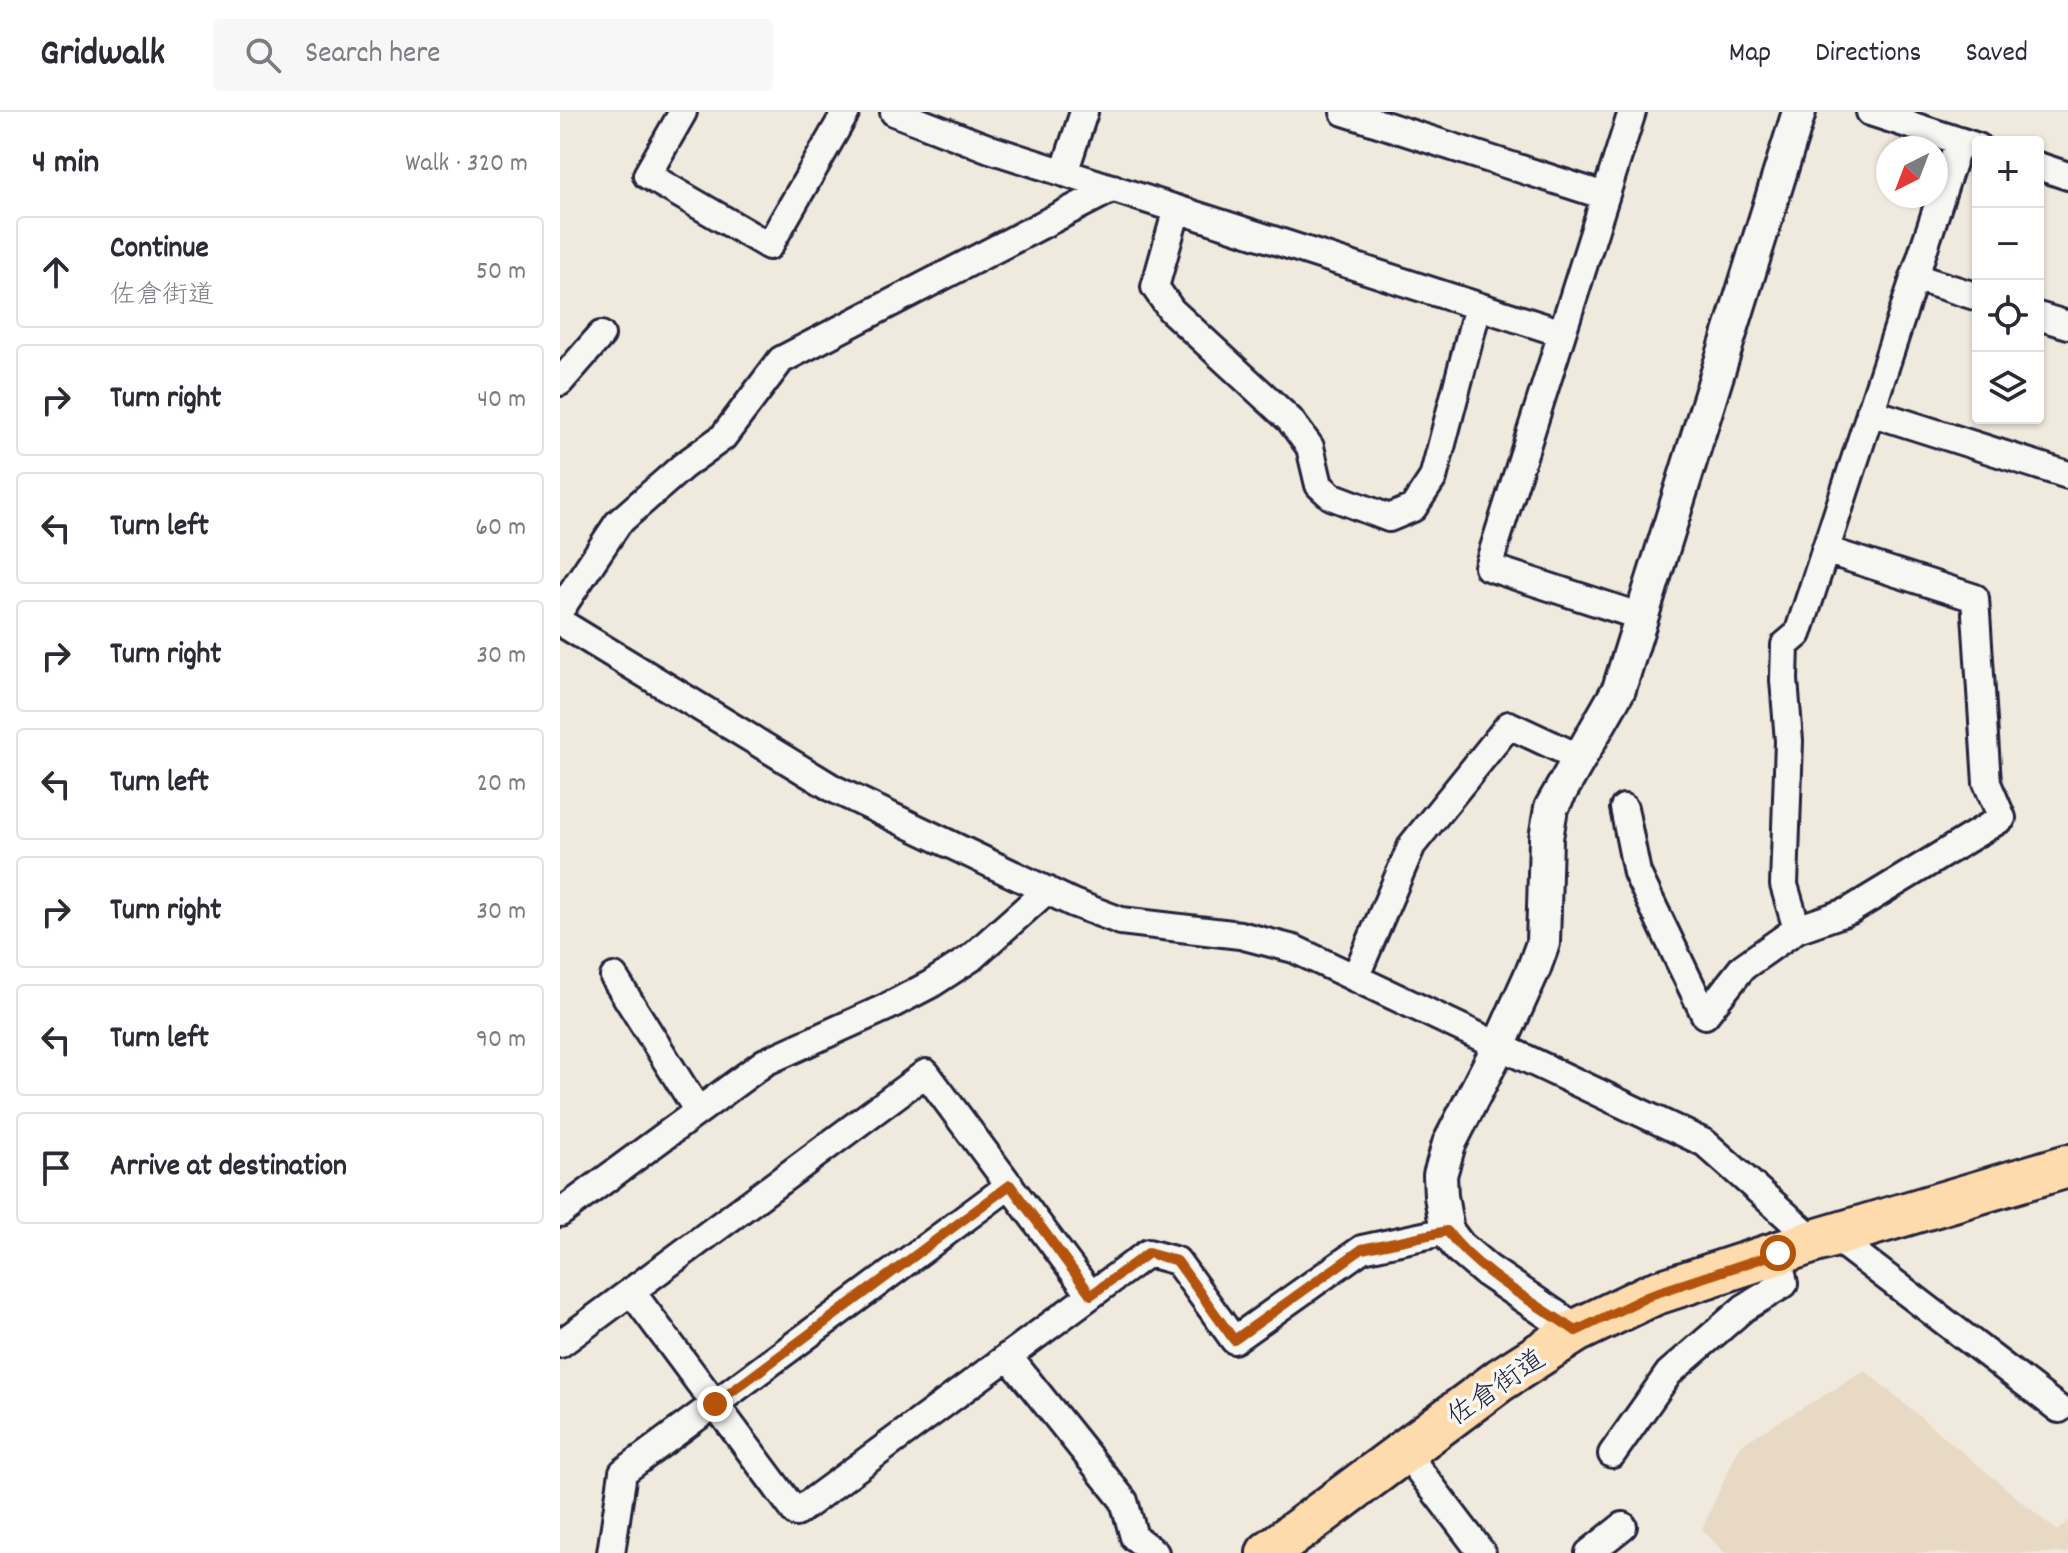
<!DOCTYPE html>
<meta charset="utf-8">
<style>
body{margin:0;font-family:Dekko,"Klee One",sans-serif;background:#f7f7f7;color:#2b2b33}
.controls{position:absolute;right:24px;top:24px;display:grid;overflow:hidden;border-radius:8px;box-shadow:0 2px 6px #0004}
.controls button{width:72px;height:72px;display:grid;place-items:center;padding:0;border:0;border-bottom:2px solid #e1e1e2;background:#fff;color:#2b2b33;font:40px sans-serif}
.compass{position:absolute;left:1316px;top:24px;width:72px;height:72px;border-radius:50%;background:#fff;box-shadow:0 2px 6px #0004;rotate:222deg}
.stop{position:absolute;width:24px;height:24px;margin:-18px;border:6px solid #b45309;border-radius:50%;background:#fff}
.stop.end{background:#b45309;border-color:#fff;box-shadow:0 2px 8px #0008}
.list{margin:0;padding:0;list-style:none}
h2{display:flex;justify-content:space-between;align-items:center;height:104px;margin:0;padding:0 32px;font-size:34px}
h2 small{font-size:26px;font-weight:400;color:#7c7c81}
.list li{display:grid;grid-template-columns:52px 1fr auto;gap:24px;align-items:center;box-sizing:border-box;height:112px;margin:0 16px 16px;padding:0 16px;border:2px solid #e1e1e2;border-radius:8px}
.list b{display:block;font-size:30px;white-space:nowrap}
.list p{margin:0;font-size:26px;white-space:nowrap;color:#7c7c81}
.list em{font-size:26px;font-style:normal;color:#7c7c81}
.icon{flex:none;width:44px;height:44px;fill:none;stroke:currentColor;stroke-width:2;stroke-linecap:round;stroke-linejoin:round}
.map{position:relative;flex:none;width:1508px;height:1441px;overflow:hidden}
header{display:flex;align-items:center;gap:48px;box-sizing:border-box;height:112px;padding:0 40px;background:#fff;border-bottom:2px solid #e1e1e2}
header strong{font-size:38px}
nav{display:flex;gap:44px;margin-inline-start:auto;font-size:28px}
.search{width:560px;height:72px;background:#f7f7f7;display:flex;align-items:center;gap:20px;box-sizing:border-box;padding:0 28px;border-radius:8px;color:#7c7c81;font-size:30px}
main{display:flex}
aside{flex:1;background:#fff}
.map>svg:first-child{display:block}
</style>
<header>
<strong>Gridwalk</strong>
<div class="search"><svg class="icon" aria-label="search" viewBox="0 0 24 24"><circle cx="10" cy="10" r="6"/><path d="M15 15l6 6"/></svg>Search here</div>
<nav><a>Map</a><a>Directions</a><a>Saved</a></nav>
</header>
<main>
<aside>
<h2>4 min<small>Walk · 320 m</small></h2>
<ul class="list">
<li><svg class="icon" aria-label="ahead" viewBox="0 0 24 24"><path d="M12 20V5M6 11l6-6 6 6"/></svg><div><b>Continue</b><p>佐倉街道</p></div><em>50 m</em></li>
<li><svg class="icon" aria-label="right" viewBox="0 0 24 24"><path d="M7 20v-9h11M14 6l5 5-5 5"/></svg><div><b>Turn right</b></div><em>40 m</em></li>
<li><svg class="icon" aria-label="left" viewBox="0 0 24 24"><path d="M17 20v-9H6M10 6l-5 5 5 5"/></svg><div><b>Turn left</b></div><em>60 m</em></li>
<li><svg class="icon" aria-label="right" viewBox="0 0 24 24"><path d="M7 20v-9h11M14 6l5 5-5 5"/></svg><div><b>Turn right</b></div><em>30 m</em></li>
<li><svg class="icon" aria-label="left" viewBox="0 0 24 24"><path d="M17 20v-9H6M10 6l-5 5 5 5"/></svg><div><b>Turn left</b></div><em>20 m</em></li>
<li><svg class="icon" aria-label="right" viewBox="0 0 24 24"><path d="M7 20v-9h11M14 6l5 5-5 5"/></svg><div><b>Turn right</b></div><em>30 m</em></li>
<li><svg class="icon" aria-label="left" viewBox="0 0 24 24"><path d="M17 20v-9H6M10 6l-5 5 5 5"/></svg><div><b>Turn left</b></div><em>90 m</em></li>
<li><svg class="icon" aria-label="arrive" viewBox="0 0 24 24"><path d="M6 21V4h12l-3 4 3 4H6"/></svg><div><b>Arrive at destination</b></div></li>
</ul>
</aside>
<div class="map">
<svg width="1508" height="1441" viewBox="0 0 1508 1441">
<rect width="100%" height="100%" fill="#f0e9dd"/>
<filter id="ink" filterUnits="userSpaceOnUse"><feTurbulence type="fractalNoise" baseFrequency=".0125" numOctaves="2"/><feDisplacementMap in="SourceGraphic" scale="16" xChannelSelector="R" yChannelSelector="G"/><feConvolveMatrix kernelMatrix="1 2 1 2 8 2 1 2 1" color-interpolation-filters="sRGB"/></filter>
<g filter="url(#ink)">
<path fill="#e8d9c4" d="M1305,1259L1497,1419L1508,1409V1441H1165L1142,1417L1180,1333Z"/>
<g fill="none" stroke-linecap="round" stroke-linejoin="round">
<g stroke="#22223b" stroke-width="32">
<path id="minor" d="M123,0L87,63L209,134L286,0
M334,0L430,37L1002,221
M784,0L1045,84
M1072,0L928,455L1082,505
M1310,0L1418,35
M1478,54L1508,64
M504,61L524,0
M617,97L595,175L611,198L730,308L750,335L759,373L771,384L829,406L853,396L873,366L918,194
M1354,165L1418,185
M1478,204L1508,213
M0,270L41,223
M1310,300L1508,363
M0,498L58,411L123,354L163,325L221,248L553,76
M0,510L274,677L513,791L561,809L680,823L734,837L1145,1031L1255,1129
M1064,696L1077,761L1145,903L1183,855L1237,817L1289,799L1442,706L1427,671L1415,486L1265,438
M1237,817L1224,773L1229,629L1224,568L1225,533L1238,522L1399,29
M54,865L138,999
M795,866L852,733L949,613L1020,646
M0,1101L205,950L327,895L371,872L411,846L487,778
M1273,1124L1499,1297
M71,1179L236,1401L588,1141L617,1149L674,1228L802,1137L887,1119
M0,1232L366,961L531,1183
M448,1244L564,1389L574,1425L595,1441
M845,1340L922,1441
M1052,1342L1109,1261L1184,1196L1224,1172L1218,1141
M51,1441L63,1360L450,1073
M1029,1441L1063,1414"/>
</g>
<g stroke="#22223b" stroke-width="38">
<path id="tertiary" d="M1016,1219L926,1158L899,1135L887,1119L881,1084L880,1063L889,1032L939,934L974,856L983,831L986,726L991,696L1059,577L1239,0"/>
</g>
<g stroke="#22223b" stroke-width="48">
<path id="primary" d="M708,1441L940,1268L1016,1219L1093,1182L1255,1129L1508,1054"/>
</g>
<use href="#minor" stroke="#f6f6f2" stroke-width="26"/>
<use href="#tertiary" stroke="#f6f6f2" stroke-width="32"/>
<use href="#primary" stroke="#fedbac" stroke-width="42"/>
</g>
</g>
<g fill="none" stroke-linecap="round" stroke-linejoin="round" filter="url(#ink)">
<path stroke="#b45309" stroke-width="10" d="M155,1292L450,1073L531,1183L588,1141L617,1149L674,1228L802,1137L887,1119C920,1162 972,1189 1016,1219L1093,1182L1218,1141"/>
</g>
<g text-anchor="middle" stroke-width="7" stroke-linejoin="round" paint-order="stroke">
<g font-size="28" fill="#22223b" stroke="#f6f6f2">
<text transform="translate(935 1274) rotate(-35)" y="10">佐倉街道</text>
</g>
</g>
</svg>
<div class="controls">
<button>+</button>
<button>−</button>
<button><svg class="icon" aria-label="locate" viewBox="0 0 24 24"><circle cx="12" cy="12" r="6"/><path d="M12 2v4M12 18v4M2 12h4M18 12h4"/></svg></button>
<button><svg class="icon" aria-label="layers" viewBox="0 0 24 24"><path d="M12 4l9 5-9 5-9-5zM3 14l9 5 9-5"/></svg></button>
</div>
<svg class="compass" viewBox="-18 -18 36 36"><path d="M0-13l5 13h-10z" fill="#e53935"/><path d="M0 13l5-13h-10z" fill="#7c7c81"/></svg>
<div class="stop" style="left:1218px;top:1141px"></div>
<div class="stop end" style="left:155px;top:1292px"></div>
</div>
</main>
